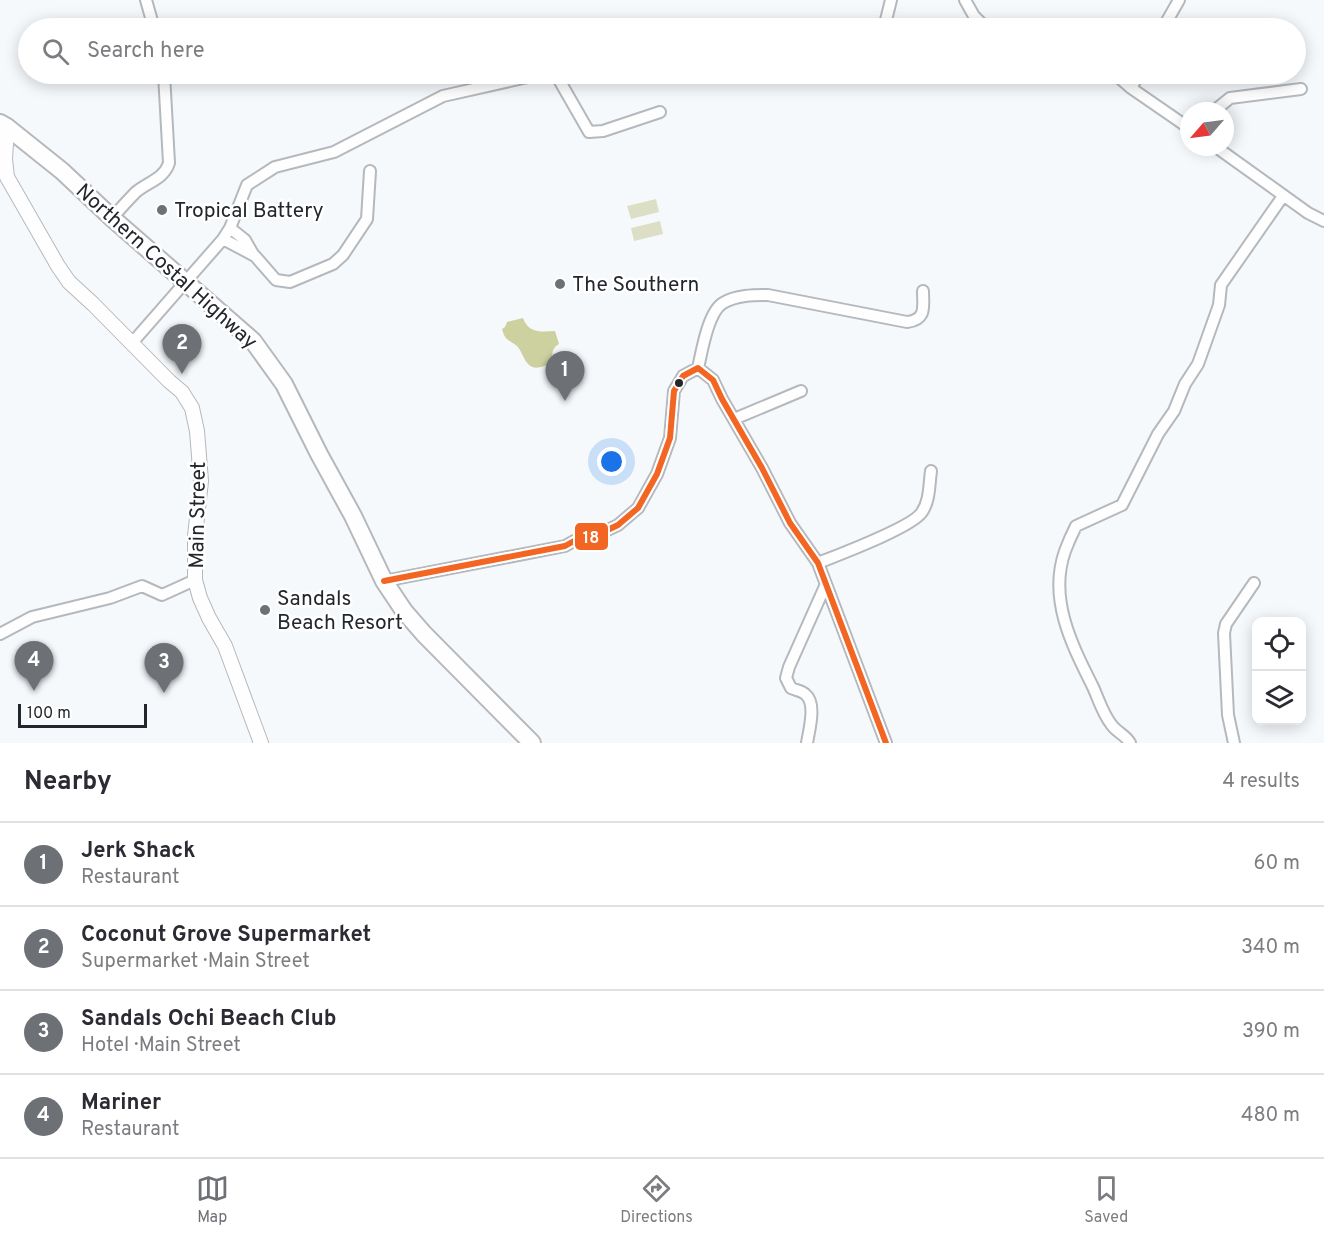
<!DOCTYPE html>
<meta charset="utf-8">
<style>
body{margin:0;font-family:Overpass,sans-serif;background:#f7f7f7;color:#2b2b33}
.controls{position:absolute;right:18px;bottom:18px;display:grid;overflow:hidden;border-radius:12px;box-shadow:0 3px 15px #0003}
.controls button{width:54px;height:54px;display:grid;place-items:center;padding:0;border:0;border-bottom:2px solid #e1e1e2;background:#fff;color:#2b2b33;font:30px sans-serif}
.compass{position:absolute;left:1180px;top:102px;width:54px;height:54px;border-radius:50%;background:#fff;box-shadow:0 3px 15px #0003;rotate:242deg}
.scale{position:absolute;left:18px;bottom:15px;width:129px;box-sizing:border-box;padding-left:6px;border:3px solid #23272c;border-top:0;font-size:16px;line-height:21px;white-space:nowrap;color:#23272c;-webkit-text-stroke:4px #fff;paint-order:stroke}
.you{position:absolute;left:612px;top:462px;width:21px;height:21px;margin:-15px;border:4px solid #fff;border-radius:50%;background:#1a73e8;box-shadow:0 0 0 9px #1a73e833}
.badge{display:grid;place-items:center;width:39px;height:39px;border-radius:50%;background:#6d7075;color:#fff;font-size:20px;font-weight:700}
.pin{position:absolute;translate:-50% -50px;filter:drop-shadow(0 2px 3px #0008)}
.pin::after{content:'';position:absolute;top:32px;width:21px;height:18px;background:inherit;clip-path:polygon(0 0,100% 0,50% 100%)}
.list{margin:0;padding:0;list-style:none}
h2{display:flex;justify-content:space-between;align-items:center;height:78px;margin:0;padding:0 24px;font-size:26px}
h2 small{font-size:20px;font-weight:400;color:#7c7c81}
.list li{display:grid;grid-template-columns:39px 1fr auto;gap:18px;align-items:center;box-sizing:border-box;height:84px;padding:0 24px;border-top:2px solid #e1e1e2}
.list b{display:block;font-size:22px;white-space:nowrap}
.list p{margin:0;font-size:20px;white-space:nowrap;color:#7c7c81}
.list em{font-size:20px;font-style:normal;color:#7c7c81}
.icon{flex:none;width:33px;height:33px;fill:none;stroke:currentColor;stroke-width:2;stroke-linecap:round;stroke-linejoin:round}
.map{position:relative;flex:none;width:1324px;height:743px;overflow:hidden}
.search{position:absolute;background:#fff;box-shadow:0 3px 15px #0003;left:18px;right:18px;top:18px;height:66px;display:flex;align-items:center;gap:15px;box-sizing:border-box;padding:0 21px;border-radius:33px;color:#7c7c81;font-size:22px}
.sheet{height:414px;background:#fff}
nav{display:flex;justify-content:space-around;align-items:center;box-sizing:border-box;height:84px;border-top:2px solid #e1e1e2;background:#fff;font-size:16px;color:#7c7c81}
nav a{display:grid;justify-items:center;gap:3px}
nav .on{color:#6d7075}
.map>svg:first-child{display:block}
</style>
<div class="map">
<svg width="1324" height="743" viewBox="0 0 1324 743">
<rect width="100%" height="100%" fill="#f6f9fc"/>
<path fill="#dcdfc6" d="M656,199L659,212L631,219L627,206Z
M660,221L663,234L634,241L631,228Z"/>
<path fill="#cdd09f" d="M523,318C528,333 541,332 555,331L559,344C551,349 552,354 553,363C537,369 530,372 522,354C521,352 519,348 517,346C507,338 506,342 502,329L505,327L507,322Z
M575,355L578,361L576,364L578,368H583L582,375L578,378L569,376L565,379V383L557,380L555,371L557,366L560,370L564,368L565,359Z"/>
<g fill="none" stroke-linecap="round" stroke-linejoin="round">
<g stroke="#b5b8bc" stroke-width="14">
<path id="minor" d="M146,0L154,28
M965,0L974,16L986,28
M884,28L891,0
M1163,28L1179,0
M551,74L558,78L589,132L603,131L660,112
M1115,74L1131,88L1189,128
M1131,88L1139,74
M1214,111L1230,98L1301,89
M1216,147L1308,213L1324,221
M112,218C120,209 128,200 136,192C148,182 164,179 169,163L164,74
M230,228L245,240L253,254
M223,239L255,256L276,280L290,282L333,264L343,255L367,219L370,171
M132,343L223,239L230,228L247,185L275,167L334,152L443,96L541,74
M698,368C702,351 708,312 723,303C736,295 754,295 768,295L907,322C927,320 923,306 923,291
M734,419L801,391
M818,563C838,555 913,527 922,512C930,500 929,485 931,471
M384,581L565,546L574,541L595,536L618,525L638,508L657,474L670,438L674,391L683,376L698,368L713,380L722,399L762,468L790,523L818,563L886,743
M0,634L32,617L110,598L142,586L162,595L195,580
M807,743C809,730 817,703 805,694C802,691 795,690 791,688L786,678L789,667L826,584
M1130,743C1126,735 1116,732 1111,724C1103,714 1098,698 1093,687C1072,645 1048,599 1065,551C1068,543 1072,534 1076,526L1122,505L1158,434L1174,411L1185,384L1198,364L1219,305L1221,285L1283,196
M1234,743L1228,715L1224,633L1226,624L1254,583"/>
</g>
<g stroke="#b5b8bc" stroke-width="16">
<path id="tertiary" d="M7,127L5,159L7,177L58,266L69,282L93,304L169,381L182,392L192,408L197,431L201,481L195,536V580L200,598L209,618L225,646L261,743"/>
</g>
<g stroke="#b5b8bc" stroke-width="20">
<path id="primary" d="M0,123L7,127L62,171L112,218L253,341L284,384L319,454L353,516L384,581L404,611L424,634L532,743"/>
</g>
<use href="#minor" stroke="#fefeff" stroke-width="10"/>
<use href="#tertiary" stroke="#fefeff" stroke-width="14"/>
<use href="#primary" stroke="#fefeff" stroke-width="16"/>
<g stroke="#fff" stroke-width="10">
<path id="bus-1" d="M384,581L565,546L574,541L595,536L618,525L638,508L657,474L670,438L674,391L683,376L698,368L713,380L722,399L762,468L790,523L818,563L886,743"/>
</g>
<use href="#bus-1" stroke="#f26522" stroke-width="6"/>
</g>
<g fill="#6d7075" stroke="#fff" stroke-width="2">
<circle cx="162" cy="210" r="6"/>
<circle cx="560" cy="284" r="6"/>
<circle cx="265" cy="610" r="6"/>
</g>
<circle fill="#23272c" stroke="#fff" stroke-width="2" cx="679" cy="383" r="5"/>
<g text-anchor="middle" stroke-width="5" stroke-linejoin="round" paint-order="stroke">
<g font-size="21" fill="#23272c" stroke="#fff" text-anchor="start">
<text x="174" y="217">Tropical Battery</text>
<text x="572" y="291">The Southern</text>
<text x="277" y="605">Sandals<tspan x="277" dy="24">Beach Resort</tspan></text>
</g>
<g font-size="21" fill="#23272c" stroke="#fff">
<text transform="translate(167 266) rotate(42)" y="7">Northern Costal Highway</text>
<text transform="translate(197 515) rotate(-89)" y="7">Main Street</text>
</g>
</g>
<rect stroke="#fff" stroke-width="2" x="574" y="522" width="35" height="29" rx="6" fill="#f26522"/>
<g font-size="16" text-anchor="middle" font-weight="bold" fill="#fff">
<text x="591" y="543">18</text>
</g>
</svg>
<div class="controls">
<button><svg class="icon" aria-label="locate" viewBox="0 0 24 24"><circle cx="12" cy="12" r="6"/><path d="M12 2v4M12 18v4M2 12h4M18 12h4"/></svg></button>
<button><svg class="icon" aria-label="layers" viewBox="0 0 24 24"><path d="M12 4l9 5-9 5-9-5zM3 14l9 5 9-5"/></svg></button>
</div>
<svg class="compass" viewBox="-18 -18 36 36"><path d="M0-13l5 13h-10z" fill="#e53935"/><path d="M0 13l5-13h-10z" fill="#7c7c81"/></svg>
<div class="scale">100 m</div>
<div class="you"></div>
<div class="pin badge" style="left:565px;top:401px">1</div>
<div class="pin badge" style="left:182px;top:374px">2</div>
<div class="pin badge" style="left:164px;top:693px">3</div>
<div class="pin badge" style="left:34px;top:691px">4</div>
<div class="search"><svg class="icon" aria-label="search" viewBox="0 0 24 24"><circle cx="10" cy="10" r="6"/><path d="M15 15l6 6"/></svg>Search here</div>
</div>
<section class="sheet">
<h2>Nearby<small>4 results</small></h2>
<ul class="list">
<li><span class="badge">1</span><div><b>Jerk Shack</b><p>Restaurant</p></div><em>60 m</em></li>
<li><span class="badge">2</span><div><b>Coconut Grove Supermarket</b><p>Supermarket · Main Street</p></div><em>340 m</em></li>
<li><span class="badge">3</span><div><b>Sandals Ochi Beach Club</b><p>Hotel · Main Street</p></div><em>390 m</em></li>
<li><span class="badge">4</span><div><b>Mariner</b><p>Restaurant</p></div><em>480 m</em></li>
</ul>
</section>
<nav>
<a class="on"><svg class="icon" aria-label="map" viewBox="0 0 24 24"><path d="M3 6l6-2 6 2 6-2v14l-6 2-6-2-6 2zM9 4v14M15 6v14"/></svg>Map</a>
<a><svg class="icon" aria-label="directions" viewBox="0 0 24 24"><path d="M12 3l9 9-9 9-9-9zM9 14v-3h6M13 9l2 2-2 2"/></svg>Directions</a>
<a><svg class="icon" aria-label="saved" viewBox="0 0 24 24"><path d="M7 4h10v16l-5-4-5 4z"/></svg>Saved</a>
</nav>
